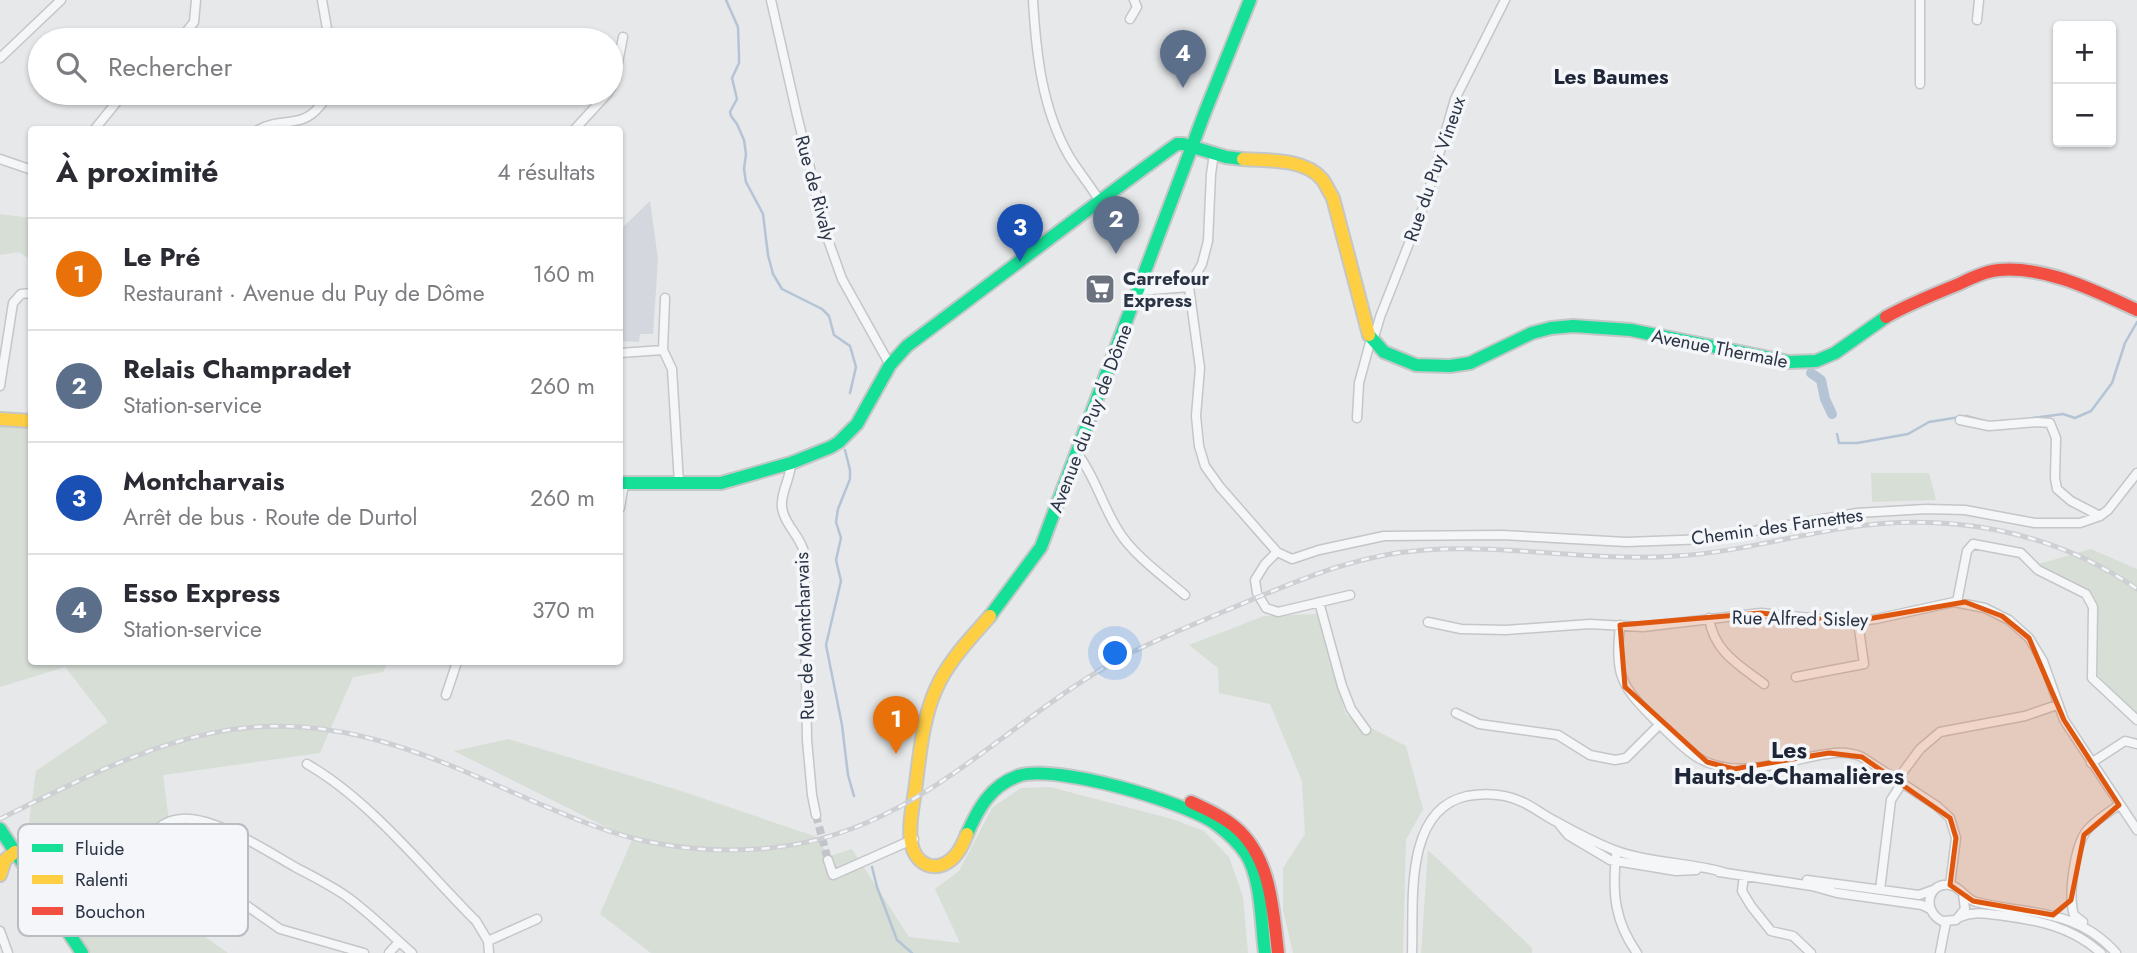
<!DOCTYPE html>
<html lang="fr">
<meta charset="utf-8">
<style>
body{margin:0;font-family:Jost,sans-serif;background:#f2f2f3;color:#2b2b33}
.controls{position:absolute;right:21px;top:21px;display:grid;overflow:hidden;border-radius:7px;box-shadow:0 2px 5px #0004}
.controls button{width:63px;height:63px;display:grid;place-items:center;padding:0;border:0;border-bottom:2px solid #e1e1e2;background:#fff;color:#2b2b33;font:35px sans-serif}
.you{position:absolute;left:1116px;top:654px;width:24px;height:24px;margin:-18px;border:5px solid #fff;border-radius:50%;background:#1a73e8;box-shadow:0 0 0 10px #1a73e833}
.badge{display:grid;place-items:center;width:46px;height:46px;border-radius:50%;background:#6c737f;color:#fff;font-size:23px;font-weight:700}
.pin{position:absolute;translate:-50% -58px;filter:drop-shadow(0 2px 4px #0008)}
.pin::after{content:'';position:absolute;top:37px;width:24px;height:21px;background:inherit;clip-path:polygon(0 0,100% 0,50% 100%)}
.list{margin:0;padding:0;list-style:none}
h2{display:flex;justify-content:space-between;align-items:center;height:91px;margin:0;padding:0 28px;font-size:30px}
h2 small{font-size:23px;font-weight:400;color:#7c7c81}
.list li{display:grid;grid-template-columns:46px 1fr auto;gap:21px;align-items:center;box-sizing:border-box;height:112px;padding:0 28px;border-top:2px solid #e1e1e2}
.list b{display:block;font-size:26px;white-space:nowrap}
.list p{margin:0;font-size:23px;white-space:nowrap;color:#7c7c81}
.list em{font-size:23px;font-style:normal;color:#7c7c81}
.icon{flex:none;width:38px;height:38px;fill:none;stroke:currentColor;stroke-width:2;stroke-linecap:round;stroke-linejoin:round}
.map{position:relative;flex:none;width:2137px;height:953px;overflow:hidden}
.search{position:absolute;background:#fff;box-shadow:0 2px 5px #0004;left:28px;top:28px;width:595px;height:77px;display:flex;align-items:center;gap:18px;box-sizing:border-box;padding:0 24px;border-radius:38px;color:#7c7c81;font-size:26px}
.panel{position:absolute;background:#fff;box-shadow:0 2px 5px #0004;left:28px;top:126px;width:595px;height:539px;border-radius:7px}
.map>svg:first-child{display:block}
</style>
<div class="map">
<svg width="2137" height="953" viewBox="0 0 2137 953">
<rect width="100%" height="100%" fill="#e6e8ea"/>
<path fill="#d4d7dd" d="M650,201L658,259L653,334H640L639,342L620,341V230Z"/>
<path fill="#d6ded6" d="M0,214L31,218V260L19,252L0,255Z
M13,425L31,428L32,662H388L383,672L353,677L320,753L163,775L182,921L228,953H90L24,859L36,771L108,722L65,667L0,687V426Z
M1871,473H1929L1936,500L1872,502Z
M2091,549L2137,569V716L2098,675L2097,603L2039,564Z
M1317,614L1346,715L1406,746L1423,809L1406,840L1403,953H1293L1283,910V868L1305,834L1302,781L1270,704L1219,693L1218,668L1189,645L1264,616Z
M508,739L678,790L820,838L827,857L852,849L909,937L960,943L935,889L959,871L992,808L1021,788L1050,787L1172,819L1204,831L1229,857L1243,897L1248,953H651L600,914L632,840L454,751Z
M1428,850L1532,948V953H1421Z"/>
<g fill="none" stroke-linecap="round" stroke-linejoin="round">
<path stroke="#b4c4d5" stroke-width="2.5" d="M726,0L738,27L739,55V63L732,78L737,99L730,112L731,116L737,124L744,140L746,154L744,169L746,182L763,214L768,255L773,274L782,289L822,309L829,316L834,335L850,346L856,367L850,393
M2033,418L2063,414L2075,418L2091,411L2112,383L2125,343L2137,322
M1837,434L1839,443H1857L1908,434L1929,422L1966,416L1985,421
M845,450L850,470V479L838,509L836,522L841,538L836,560L841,581L826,645L842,725L848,775L854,796
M872,867L877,887L897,940L912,953"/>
<path stroke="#b4c4d5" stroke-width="10" d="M1811,373L1821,380L1825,399L1832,414"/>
<path stroke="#c1c4c9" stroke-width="8" stroke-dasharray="8 4" stroke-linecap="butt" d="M816,815L828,860"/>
<g stroke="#c4c6c8" stroke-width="11">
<path id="street" d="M322,0L329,40
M771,0L797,115L826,234L842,279L890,365
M1033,0C1036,53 1042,109 1069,156C1078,171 1090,185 1099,200
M1920,0V84
M1130,19L1137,7L1134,0
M1977,20L1979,0
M180,40L194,22L196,0
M0,58L61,0
M611,88L615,78L623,37
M94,130L124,93
M258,130C280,117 301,129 319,107C323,102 326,99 327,93
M574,130L608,93
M1214,154L1211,174L1208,241L1202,264L1189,287L1200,368L1196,416L1199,446L1205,466L1220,487L1277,552L1292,559L1319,550L1384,536L1502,535L1626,542L1708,539L1857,513L1926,509L1965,510L2035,523H2080L2100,516L2108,510L2137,473
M0,159L32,170
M1138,291L1189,287
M665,298L663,350L672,369L679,483
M1373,341L1380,317L1426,200L1455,99L1505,0
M620,353L663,350
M0,386L13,303L21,294L32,293
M1357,418L1359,383L1371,339
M1960,420L1989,426L2037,422L2050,423L2056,438L2055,478L2057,489L2071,501L2100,516
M1077,453C1095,476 1102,505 1118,530C1132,554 1164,577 1185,595
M791,463C791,478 778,497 783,512C787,527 800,536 804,552L807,740L812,795L816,815
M620,508L624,483
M1277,552L1265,564L1255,580L1257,593L1266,608L1278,612L1350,595
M1319,602L1342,686L1351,709L1366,730
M1957,602L1967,551L1973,544L2021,553L2038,570L2086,594L2093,607L2092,678L2137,720
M1709,618C1714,652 1739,665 1764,684
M1428,622L1461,629L1506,630L1590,624L1643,627L1761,613L1850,622L1876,619L1954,602L1985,608L2009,620L2029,638L2043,661L2064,720L2137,830
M1620,625C1615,675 1620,685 1655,720C1668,732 1680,746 1695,756C1732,780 1776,764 1815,756C1831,753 1847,750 1862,757L1937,806L1950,818L1956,838L1950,885
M1796,677L1864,664L1858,622
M446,695L457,662
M1456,713L1479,724L1558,735L1590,755L1615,760L1626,758L1660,724
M2091,763L2125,741L2137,744
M307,764C370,800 424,869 476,921L488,941L489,953
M1897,780L1920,749L1940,732L2025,716L2057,705
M1559,824L1568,835L1610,860L1676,871L1696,870
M143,846C153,832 163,820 181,819C214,816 267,851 295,867C312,876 330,885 346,896C370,913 390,934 412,953
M1616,856C1612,894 1615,922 1637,953
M828,860L833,875L914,839
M1719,872L1812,886L1837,893L1922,905L1930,909
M196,875L210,880L280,929L364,953
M1744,876L1742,891L1751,906L1771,931L1793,936L1811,953
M1807,880L1919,895L1933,890
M1880,890L1891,800L1902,783
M1963,894L1965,909L1956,920L1942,921C1922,911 1927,882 1950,885C1961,887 1965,899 1976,902C2029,915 2076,908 2116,953
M1960,917C1973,911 1985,914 1998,915C2037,920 2071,926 2101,953
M2083,922L2074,915C2068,896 2074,845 2088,829C2097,819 2109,812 2119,805
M0,931L8,953
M488,941L537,919
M389,953L399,942
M1412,953C1414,903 1403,810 1467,796C1485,793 1504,794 1520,801C1533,806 1544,816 1557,822C1575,832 1594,842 1614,850C1649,863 1687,862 1723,872
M1940,953L1946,922"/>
</g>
<g stroke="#c4c6c8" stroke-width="16">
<path id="fast" d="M1369,335L1384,352L1416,365L1450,366L1470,363L1532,333L1551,328L1573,326L1631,330L1789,362L1816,361L1835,353L1886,317
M620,483H721L791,463L831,447L839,442L857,424L890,365L907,346C997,279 1086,210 1177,144H1183L1226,157L1243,159
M990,616L1041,547L1205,112L1250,0
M0,829L82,953
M967,834C978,809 990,786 1018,776C1054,763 1185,802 1216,824C1228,833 1238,842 1246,854C1262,879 1261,924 1265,953"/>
</g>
<g stroke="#c4c6c8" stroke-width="16">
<path id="slow" d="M1243,159C1268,161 1304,158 1322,179C1326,184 1329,192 1333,198L1369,335
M0,419L32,421
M967,834C964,842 960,851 954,857C936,875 915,865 911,842C908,823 914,802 916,783C920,752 923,718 936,689C948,661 971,638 990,616
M0,875L5,860L15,852"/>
</g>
<g stroke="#c4c6c8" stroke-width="16">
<path id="jam" d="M1886,317C1909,304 1934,294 1959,284C1971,278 1986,271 1999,270C2047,266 2095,291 2137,310
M1191,802C1206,809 1221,815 1234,826C1271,856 1273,909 1278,953"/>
</g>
<use href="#street" stroke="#f5f6f7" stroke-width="8"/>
<use href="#fast" stroke="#16e098" stroke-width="12"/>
<use href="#slow" stroke="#ffcf43" stroke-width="12"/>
<use href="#jam" stroke="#f24e42" stroke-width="12"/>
<g stroke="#cecfd2" stroke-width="5">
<path id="rail" d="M0,819C78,781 156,738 244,728C349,717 435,758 528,799C566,815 604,832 645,841C686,850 728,852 770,848C926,833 1013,707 1147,645C1181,629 1216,615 1251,600C1309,576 1362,554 1425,550C1508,544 1592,562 1675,556C1732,553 1788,537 1844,528C1947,512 2050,529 2137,589"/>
</g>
<use href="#rail" stroke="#f4f6f9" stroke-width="2.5" stroke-dasharray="8" stroke-linecap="butt"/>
</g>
<path fill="#df570f" fill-opacity="0.2" stroke="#df570f" stroke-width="5" stroke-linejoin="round" d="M1965,602L2002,616L2029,638L2064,720L2119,805L2084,835L2071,900L2053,915L1973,901L1950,885L1956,838L1950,818L1862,757L1829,753L1734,769L1707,762L1625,687L1620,625L1761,613L1850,622Z"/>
<defs>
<g id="supermarket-square" transform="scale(1.575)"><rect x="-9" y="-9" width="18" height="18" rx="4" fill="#6c737f" stroke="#f4f6f9"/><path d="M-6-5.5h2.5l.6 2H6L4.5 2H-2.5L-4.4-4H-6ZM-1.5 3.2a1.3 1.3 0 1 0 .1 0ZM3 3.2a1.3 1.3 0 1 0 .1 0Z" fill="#fff"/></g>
</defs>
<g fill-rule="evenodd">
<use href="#supermarket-square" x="1100" y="289"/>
</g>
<g text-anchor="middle" stroke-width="7" stroke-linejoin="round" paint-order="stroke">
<g font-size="19" fill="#2b3445" stroke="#f4f6f9">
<text transform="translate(1434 169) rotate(-71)" y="7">Rue du Puy Vineux</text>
<text transform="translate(816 188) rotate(75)" y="7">Rue de Rivaly</text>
<text transform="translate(1720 348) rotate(11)" y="7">Avenue Thermale</text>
<text transform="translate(1090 418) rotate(-69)" y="7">Avenue du Puy de Dôme</text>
<text transform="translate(1777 526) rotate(-8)" y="7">Chemin des Farnettes</text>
<text transform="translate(1800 618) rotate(1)" y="7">Rue Alfred Sisley</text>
<text transform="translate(804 636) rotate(-92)" y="7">Rue de Montcharvais</text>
</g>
<g font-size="19" font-weight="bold" fill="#2b3445" stroke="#f4f6f9" text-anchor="start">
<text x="1123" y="285">Carrefour<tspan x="1123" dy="22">Express</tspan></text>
</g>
<g font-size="21" font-weight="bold" fill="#1d2536" stroke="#f4f6f9">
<text x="1611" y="84">Les Baumes</text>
</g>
<g font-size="23" font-weight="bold" fill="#1d2536" stroke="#f4f6f9">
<text x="1789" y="758">Les<tspan x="1789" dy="26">Hauts-de-Chamalières</tspan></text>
</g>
</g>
<rect x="18" y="824" width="230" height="112" rx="10" fill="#f4f6f9" stroke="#b8bcc3" stroke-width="2"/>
<rect x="32" y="844" width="31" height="8" fill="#16e098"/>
<rect x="32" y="875" width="31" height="9" fill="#ffcf43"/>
<rect x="32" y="907" width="31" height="8" fill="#f24e42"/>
<g font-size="19" fill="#2b3445">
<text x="75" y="855">Fluide</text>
<text x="75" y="886">Ralenti</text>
<text x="75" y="918">Bouchon</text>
</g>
</svg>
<div class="controls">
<button>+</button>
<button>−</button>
</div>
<div class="you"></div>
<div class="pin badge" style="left:896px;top:754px;background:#e8710a">1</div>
<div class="pin badge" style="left:1116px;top:254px;background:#5c6f8a">2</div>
<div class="pin badge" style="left:1020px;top:262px;background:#1a4fb4">3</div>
<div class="pin badge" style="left:1183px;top:88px;background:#5c6f8a">4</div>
<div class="search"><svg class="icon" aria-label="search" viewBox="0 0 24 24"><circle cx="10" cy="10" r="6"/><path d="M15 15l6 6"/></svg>Rechercher</div>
<section class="panel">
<h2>À proximité<small>4 résultats</small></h2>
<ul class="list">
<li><span class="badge" style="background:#e8710a">1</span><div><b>Le Pré</b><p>Restaurant · Avenue du Puy de Dôme</p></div><em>160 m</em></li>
<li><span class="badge" style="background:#5c6f8a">2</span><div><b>Relais Champradet</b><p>Station-service</p></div><em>260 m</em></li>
<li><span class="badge" style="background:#1a4fb4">3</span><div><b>Montcharvais</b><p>Arrêt de bus · Route de Durtol</p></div><em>260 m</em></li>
<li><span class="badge" style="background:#5c6f8a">4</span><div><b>Esso Express</b><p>Station-service</p></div><em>370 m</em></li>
</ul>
</section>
</div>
